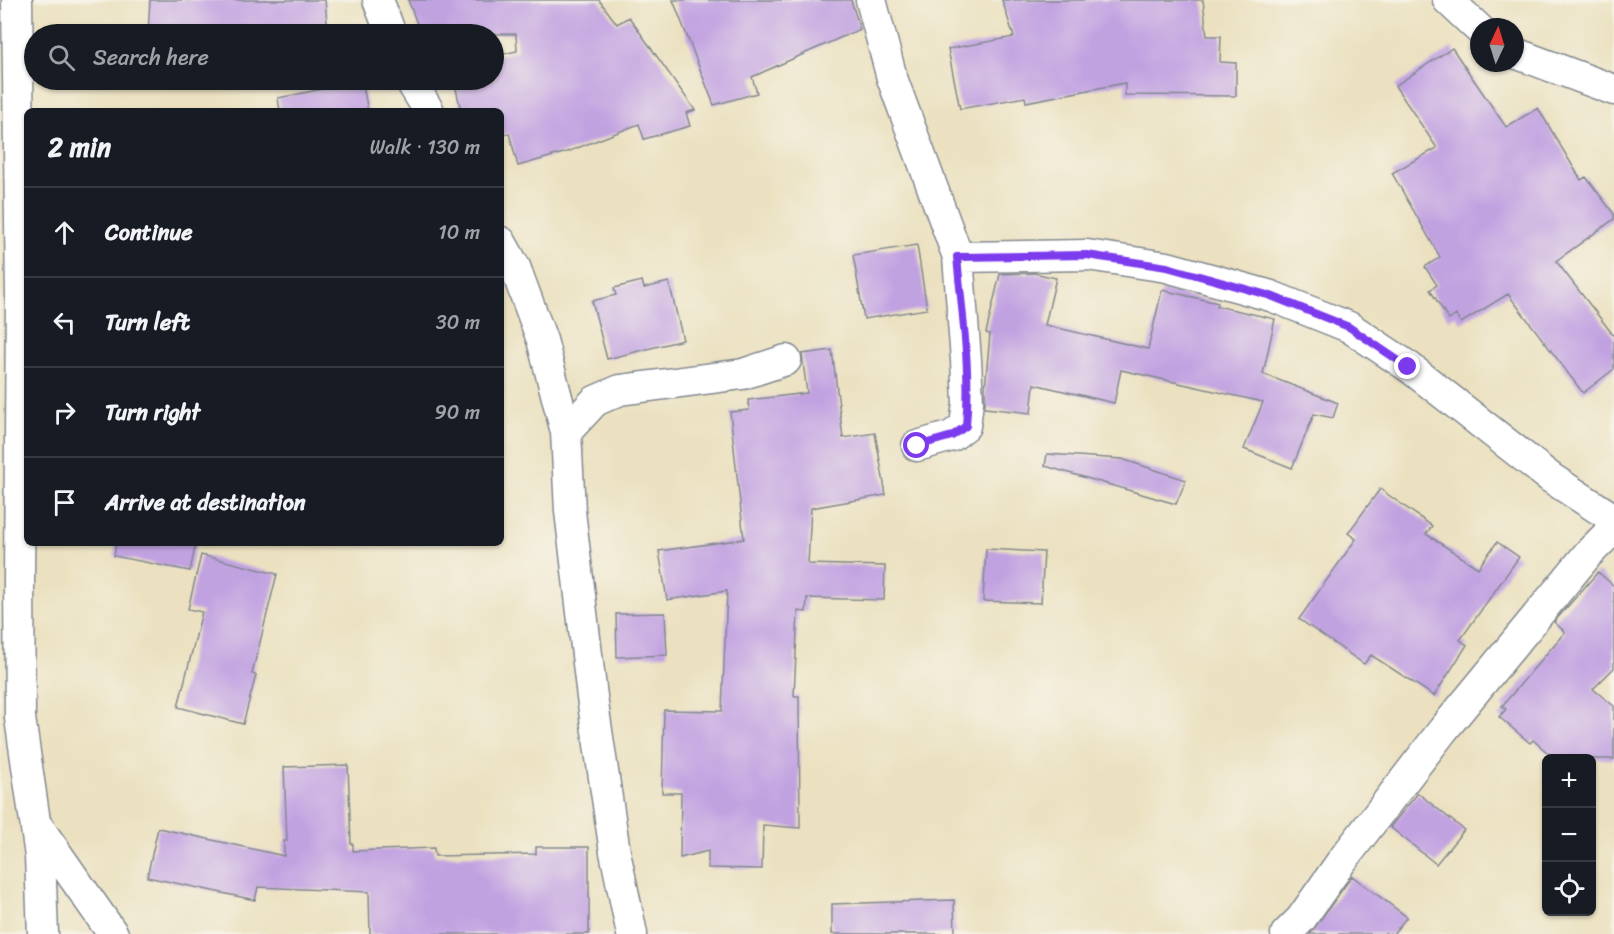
<!DOCTYPE html>
<meta charset="utf-8">
<style>
body{margin:0;font-family:Sriracha,sans-serif;background:#242831;color:#f1f3f6}
.controls{position:absolute;right:18px;bottom:18px;display:grid;overflow:hidden;border-radius:9px;box-shadow:0 2px 4px #0004}
.controls button{width:54px;height:54px;display:grid;place-items:center;padding:0;border:0;border-bottom:2px solid #363941;background:#171b24;color:#f1f3f6;font:30px sans-serif}
.compass{position:absolute;left:1470px;top:18px;width:54px;height:54px;border-radius:50%;background:#171b24;box-shadow:0 2px 4px #0004;rotate:4deg}
.stop{position:absolute;width:18px;height:18px;margin:-14px;border:4px solid #7c3aed;border-radius:50%;background:#fff}
.stop.end{background:#7c3aed;border-color:#fff;box-shadow:0 2px 6px #0008}
.list{margin:0;padding:0;list-style:none}
h2{display:flex;justify-content:space-between;align-items:center;height:78px;margin:0;padding:0 24px;font-size:26px}
h2 small{font-size:20px;font-weight:400;color:#9ea1a6}
.list li{display:grid;grid-template-columns:39px 1fr auto;gap:18px;align-items:center;box-sizing:border-box;height:90px;padding:0 24px;border-top:2px solid #363941}
.list b{display:block;font-size:22px;white-space:nowrap}
.list em{font-size:20px;font-style:normal;color:#9ea1a6}
.icon{flex:none;width:33px;height:33px;fill:none;stroke:currentColor;stroke-width:2;stroke-linecap:round;stroke-linejoin:round}
.map{position:relative;flex:none;width:1614px;height:934px;overflow:hidden}
.search{position:absolute;background:#171b24;box-shadow:0 2px 4px #0004;left:24px;top:24px;width:480px;height:66px;display:flex;align-items:center;gap:15px;box-sizing:border-box;padding:0 21px;border-radius:33px;color:#9ea1a6;font-size:22px}
.panel{position:absolute;background:#171b24;box-shadow:0 2px 4px #0004;left:24px;top:108px;width:480px;height:438px;border-radius:9px}
.map>svg:first-child{display:block}
</style>
<div class="map">
<svg width="1614" height="934" viewBox="0 0 1614 934">
<rect width="100%" height="100%" fill="#f7f3e8"/>
<filter id="ink" filterUnits="userSpaceOnUse"><feTurbulence type="fractalNoise" baseFrequency=".0167" numOctaves="2"/><feDisplacementMap in="SourceGraphic" scale="12" xChannelSelector="R" yChannelSelector="G"/><feConvolveMatrix kernelMatrix="1 2 1 2 8 2 1 2 1" color-interpolation-filters="sRGB"/></filter>
<filter id="wash" filterUnits="userSpaceOnUse"><feTurbulence type="fractalNoise" baseFrequency=".008" numOctaves="4" result="noise"/><feDisplacementMap in="SourceGraphic" scale="24" xChannelSelector="R" yChannelSelector="G"/><feGaussianBlur stdDeviation="1.35" result="paint"/><feColorMatrix in="noise" values="0 0 0 0 0 0 0 0 0 0 0 0 0 0 0 0 0 1.4 0 .05"/><feComposite in="paint" operator="in"/></filter>
<g filter="url(#wash)">
<rect width="100%" height="100%" fill="#ebe1c0"/>
<g id="blocks">
<path fill="#c1a2e1" d="M150,0H325L328,34H148Z
M408,0H599L617,24L629,17L695,110L686,113L690,126L644,139L639,124L567,152L518,166L509,133L501,135V111H461L454,80H494V56L517,51L516,34H421Z
M673,0H851L860,29L752,77L757,93L714,105Z
M1002,0H1203L1207,36H1221L1220,62L1236,63V96L1125,95V83L1026,102L1025,97L960,109L948,49L1014,37Z
M1452,48L1506,127L1538,108L1581,180L1586,177L1614,214V219L1556,261L1614,336V369L1583,393L1508,294L1461,323L1456,315L1449,320L1430,290L1437,285L1425,267L1440,257L1392,173L1437,148L1395,86Z
M362,81L368,111H280L278,98Z
M917,245L927,309L864,319L853,255Z
M1034,273L1056,278L1045,325L1148,349L1162,290L1218,303L1217,306L1275,319L1263,374L1338,403L1333,418L1314,414L1292,468L1244,449L1263,402L1121,370L1114,403L1034,384L1031,413L985,408V388L990,334L986,333L1000,274Z
M642,281L644,288L669,282L683,340L607,359L592,301L616,295L614,288Z
M832,350L843,438L875,433L886,495L811,508L808,564L885,566L884,600L807,598L806,612L798,611L794,696H799L800,828L763,825L762,869L708,868V851L680,858L681,793H662L664,710L722,711L727,591L667,600L659,551L744,539L730,412L749,410L748,400L807,393L802,354Z
M1047,454L1122,459L1186,480L1176,504L1045,466Z
M1380,489L1432,526L1426,534L1478,568L1497,542L1519,557L1460,640L1467,645L1434,696L1371,655L1364,664L1299,619L1356,539L1348,533Z
M116,543H196L190,571L114,556Z
M986,549L1044,552L1041,603L983,601Z
M201,555L277,574L252,674L256,675L243,724L178,707L202,612L188,609Z
M1598,572L1614,586V668L1593,689L1614,706V759H1555L1533,740L1530,743L1499,717L1506,709L1502,706L1565,632L1554,622Z
M665,613L667,655L617,657L616,614Z
M348,765L351,844H353V851L434,848L435,856L536,854V847H589V934H370L369,892L258,887L255,900L147,877L158,828L284,856V841H287L284,767Z
M1418,793L1464,830L1436,864L1390,827Z
M1352,876L1407,917L1393,934H1310Z
M954,900L955,934H832V904Z"/>
</g>
</g>
<g filter="url(#ink)">
<use href="#blocks" fill-opacity="0" stroke="#83888f" stroke-width="1.5"/>
<g fill="none" stroke-linecap="round" stroke-linejoin="round">
<g stroke="#83888f" stroke-width="33">
<path id="minor" d="M17,0L21,296L19,581L20,718L40,856L43,934
M378,0L391,34
M871,0L892,78L958,257L966,360L968,402L965,426L952,436L917,446
M1448,0L1479,29
M1515,53L1614,90
M410,80L429,111
M501,242L515,267L542,340L566,432L570,511L592,697L615,852L632,934
M958,257L1087,255L1167,267L1271,296L1349,327L1409,367L1551,478L1614,519
M566,432L595,401L620,390L743,374L786,360
M39,828L113,934
M1286,934L1301,919L1341,862L1443,730L1588,554L1614,528"/>
</g>
<use href="#minor" stroke="#fff" stroke-width="30"/>
</g>
</g>
<g fill="none" stroke-linecap="round" stroke-linejoin="round" filter="url(#ink)">
<path stroke="#7c3aed" stroke-width="8" d="M917,446L952,436L966,426C971,370 962,313 957,257L1087,255L1167,267L1271,296L1349,327L1408,367"/>
</g>
</svg>
<div class="controls">
<button>+</button>
<button>−</button>
<button><svg class="icon" aria-label="locate" viewBox="0 0 24 24"><circle cx="12" cy="12" r="6"/><path d="M12 2v4M12 18v4M2 12h4M18 12h4"/></svg></button>
</div>
<svg class="compass" viewBox="-18 -18 36 36"><path d="M0-13l5 13h-10z" fill="#e53935"/><path d="M0 13l5-13h-10z" fill="#9ea1a6"/></svg>
<div class="stop" style="left:917px;top:446px"></div>
<div class="stop end" style="left:1408px;top:367px"></div>
<div class="search"><svg class="icon" aria-label="search" viewBox="0 0 24 24"><circle cx="10" cy="10" r="6"/><path d="M15 15l6 6"/></svg>Search here</div>
<section class="panel">
<h2>2 min<small>Walk · 130 m</small></h2>
<ul class="list">
<li><svg class="icon" aria-label="ahead" viewBox="0 0 24 24"><path d="M12 20V5M6 11l6-6 6 6"/></svg><div><b>Continue</b></div><em>10 m</em></li>
<li><svg class="icon" aria-label="left" viewBox="0 0 24 24"><path d="M17 20v-9H6M10 6l-5 5 5 5"/></svg><div><b>Turn left</b></div><em>30 m</em></li>
<li><svg class="icon" aria-label="right" viewBox="0 0 24 24"><path d="M7 20v-9h11M14 6l5 5-5 5"/></svg><div><b>Turn right</b></div><em>90 m</em></li>
<li><svg class="icon" aria-label="arrive" viewBox="0 0 24 24"><path d="M6 21V4h12l-3 4 3 4H6"/></svg><div><b>Arrive at destination</b></div></li>
</ul>
</section>
</div>
